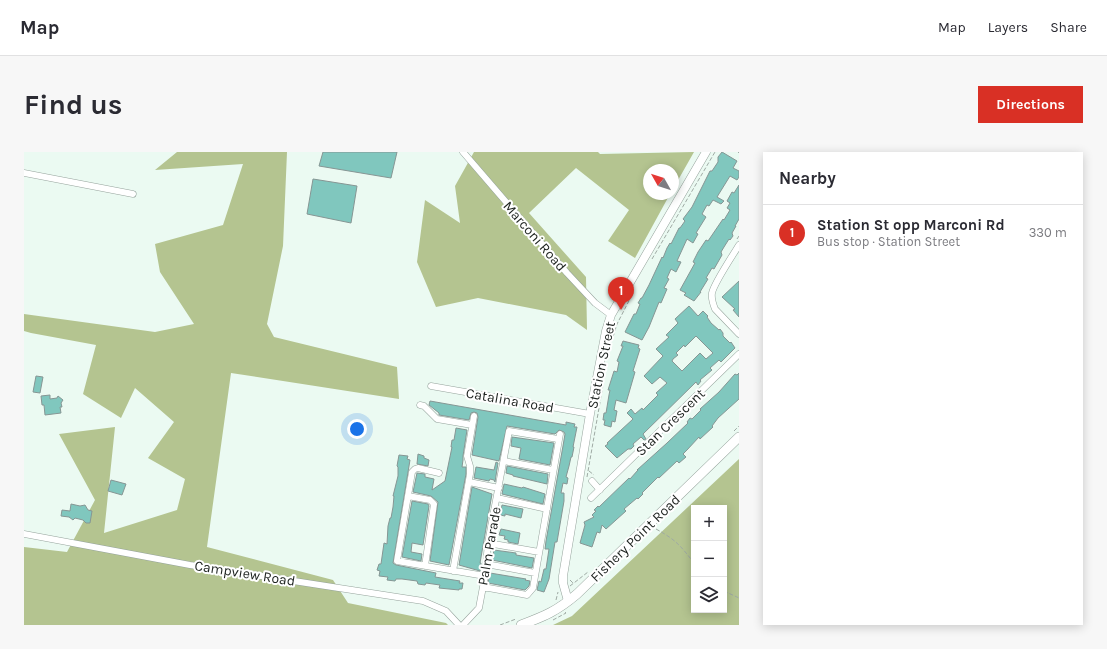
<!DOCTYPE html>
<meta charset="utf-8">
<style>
body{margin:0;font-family:Karla,sans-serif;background:#f7f7f7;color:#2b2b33}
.controls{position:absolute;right:12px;bottom:12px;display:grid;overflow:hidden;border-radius:0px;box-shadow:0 2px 10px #0003}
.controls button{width:36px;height:36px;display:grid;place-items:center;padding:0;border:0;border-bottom:1px solid #e1e1e2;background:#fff;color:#2b2b33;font:20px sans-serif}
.compass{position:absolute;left:619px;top:12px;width:36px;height:36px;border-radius:50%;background:#fff;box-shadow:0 2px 10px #0003;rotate:309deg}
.you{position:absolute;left:333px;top:277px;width:14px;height:14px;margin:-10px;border:3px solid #fff;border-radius:50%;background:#1a73e8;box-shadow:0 0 0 6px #1a73e833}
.badge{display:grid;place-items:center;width:26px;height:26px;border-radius:50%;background:#d93025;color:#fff;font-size:13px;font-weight:700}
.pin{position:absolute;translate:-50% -33px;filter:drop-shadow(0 1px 2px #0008)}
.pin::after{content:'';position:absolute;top:21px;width:14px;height:12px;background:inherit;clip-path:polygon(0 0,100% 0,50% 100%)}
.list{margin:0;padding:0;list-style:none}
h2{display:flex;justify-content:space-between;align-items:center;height:52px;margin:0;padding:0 16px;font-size:17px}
h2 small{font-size:13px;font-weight:400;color:#7c7c81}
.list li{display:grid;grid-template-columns:26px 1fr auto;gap:12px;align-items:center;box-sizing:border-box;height:56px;padding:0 16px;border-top:1px solid #e1e1e2}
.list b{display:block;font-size:15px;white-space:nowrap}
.list p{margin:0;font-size:13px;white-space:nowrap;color:#7c7c81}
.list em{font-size:13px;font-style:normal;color:#7c7c81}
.icon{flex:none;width:22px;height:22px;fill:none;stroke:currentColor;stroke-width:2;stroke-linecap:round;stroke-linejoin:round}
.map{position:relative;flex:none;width:715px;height:473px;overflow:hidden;border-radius:0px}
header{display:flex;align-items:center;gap:24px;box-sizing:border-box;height:56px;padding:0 20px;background:#fff;border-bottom:1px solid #e1e1e2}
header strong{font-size:19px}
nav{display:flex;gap:22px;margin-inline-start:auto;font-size:14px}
.intro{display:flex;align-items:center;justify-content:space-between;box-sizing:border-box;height:96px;padding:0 24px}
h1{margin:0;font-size:28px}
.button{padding:10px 18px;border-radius:0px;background:#d93025;color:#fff;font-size:14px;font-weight:700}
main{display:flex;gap:24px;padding:0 24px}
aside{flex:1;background:#fff;border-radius:0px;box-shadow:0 2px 10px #0003}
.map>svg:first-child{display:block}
</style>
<header>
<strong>Map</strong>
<nav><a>Map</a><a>Layers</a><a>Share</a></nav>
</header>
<div class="intro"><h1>Find us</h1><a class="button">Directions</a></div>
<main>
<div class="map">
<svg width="715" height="473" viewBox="0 0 715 473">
<rect width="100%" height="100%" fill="#ebfaf2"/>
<path fill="#b4c490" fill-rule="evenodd" d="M153,0H263L259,94L243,172L250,185L373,215L375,247L207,221L183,395L309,428L324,451L422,471L424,473H0V395L43,400L71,348L35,282L91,275L80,381L153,358L161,327L124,306L150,270L111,236L97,266L59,242L72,193L7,181L0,179V162L131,180L170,172L136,120L131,92L199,73L219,12L131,18Z
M450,0H574L576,2L670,0L649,37V18H625V42H646L611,106L584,89L605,58L552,16L505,61L562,125L563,178L542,163L454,146L412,155L393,110L401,48L436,71L431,34Z
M715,307V473H529L548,464ZM670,356H700V458H670Z"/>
<path fill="#80c7be" stroke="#869694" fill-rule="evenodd" d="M299,0H373L367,26L295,14Z
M698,0L713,9L709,16L715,19V25L713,28L706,24L693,45L700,49L697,52L689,48L685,54L683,53L678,62L682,65L672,81L674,82L669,91L663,87L653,109L657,110L652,120L647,117L643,126L645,127L640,136L643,137L637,151L635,150L625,175L618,188L601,180L610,162H612L616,152L614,151L617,146H618L625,133L638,105L639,106L643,96L646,91L647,92L655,76H656L661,69L659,67L668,55L686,19H688L694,10V5Z
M289,27L333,34L327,71L283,62Z
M715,33V67L711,74H712L708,81L709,84L706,88L705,87L700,95L697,100L698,103L690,117L688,116L682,126L684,127L676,140H677L670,149L660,143L662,141L656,138L671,111L669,110L674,100L682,88L684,89L699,67L700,68L706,58L703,56L706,51L703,49L708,40L710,41Z
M715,129V165L709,158L711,157L698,145Z
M665,154L674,164L679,159L684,164L683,165L687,171L695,178L696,177L699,181V184L706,191L707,190L711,196L697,210L695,208L686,216L688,218L676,228L677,229L674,233L672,230L619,282L622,287L620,288L617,285L609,292L610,294L607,297H604L593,306L581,294L584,292L583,291L609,267L603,261L607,257L611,262L618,256L619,258L634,243L632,241L643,231L636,225L628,232L620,224L639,204L632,197L645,185L642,183L654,171L651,167ZM672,184L689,201L682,207L676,201L658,219L648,209L649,207L654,203L652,201L660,193L661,195Z
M599,189L615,193L614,196L616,197L609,219L611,220L602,251L592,248L590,258L593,259L591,270L588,269L587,275L580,273L581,268H579L580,261H582L585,243L586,238H584L590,219L593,220L595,210L593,209L599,194H597Z
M715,221V247L694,266L688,274L689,275L676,287L675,285L663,298L659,302L662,305L655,311L653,309L635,326L634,325L618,341L619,342L614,347L613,346L600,357L602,359L582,377L578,373L576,381L573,380L568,395L556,391L561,373L560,370L570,365L568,363L572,359L570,358L574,354L575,355L605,326L606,327L614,318H613L643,291L664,271L663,270L666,266L668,267L677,258L676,257L695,240L711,222L713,223Z
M12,224L19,225L16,241L9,240Z
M26,243V247L33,246L34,244L39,248L37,251L38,255H36L37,261L21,263L20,253H18L17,244Z
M406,249L542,273V270L551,272L550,275H553L549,295H550L548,305H547L545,314L542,325L544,326L543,332L539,331L537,341H540V349L533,390H531L525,427L520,440L513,438L515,429L517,430L520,417H522L525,397H521L522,389L539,294L541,282L540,280L535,278L531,282L483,274L475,309L448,303L454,265L453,261L450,260L447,261L445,268L415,263V261L405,253Z
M432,276L443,278L439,304V308L438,315H442V322L425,413L406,409L414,350L407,344L389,340L393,321L401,322V325L410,327L408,338L421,329L428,295H427L428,288H430Z
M488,285L530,291L526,313L495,307L497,296L487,294Z
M394,302L400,304V306L405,308L404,314L393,312Z
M375,303L384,304L383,307L386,308L369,411L372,413L412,421L411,425L436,429L435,431H439L438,437H435V438L415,436L416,433L402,431L401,433L394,432L393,429L378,427H372L371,429L363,428L364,425L355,424L356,419L353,418L355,412H357L360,391L363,392L364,374L366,366H367L369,355L370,344H369L374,324V315L373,314Z
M472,310L474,311L471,330L470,328L466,327L465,329L450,326L452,315L470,318Z
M483,314L524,322L523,332L489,324V323L482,321Z
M87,328L102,332L98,343L84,339Z
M480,332L498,336L499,335L521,342L519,352L478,342Z
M448,335L468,342L456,411H457L456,419L435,413Z
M388,349L404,352L405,354L399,393L388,391L387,400L398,402L397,409L378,405Z
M47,352L56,354L61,353L64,358L68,359L66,371H62L59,368L51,366L49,368L45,365L37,364L38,358L46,359Z
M478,353L499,357L497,366L481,362V364L476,363Z
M477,377L496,381L494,392L484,390V388L480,387L481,384L475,383Z
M470,398L492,401V403L510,406L508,416L468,408Z
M466,421L502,427L501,428L506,429L505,434L501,438L464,431Z"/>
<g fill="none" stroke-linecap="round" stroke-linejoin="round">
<g stroke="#95a39c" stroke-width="7">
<path id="minor" d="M439,0L543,121L571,151L587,163
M0,21L109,42
M715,93C709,103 690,131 688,141C687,147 689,152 691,157L715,182
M407,234L566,262
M396,253L400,254L413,267L448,273
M480,309L529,318
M415,321L394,316L391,317L388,320L373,409L461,424
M568,329L576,338
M445,330L475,336
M384,344L406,348L410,352L401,414
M473,346L523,357
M567,346L715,202
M0,382L166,413L399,449L422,459L435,473
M464,391L515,400
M462,412L511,421
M429,419L446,322V314L443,304L450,264
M459,435L503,443L509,436L536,282
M439,473L455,456L461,424L464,391L485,279L534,287"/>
</g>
<g stroke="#95a39c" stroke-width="9">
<path id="tertiary" d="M544,449L539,431V424L566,262L582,179L587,163L682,0"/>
</g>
<g stroke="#95a39c" stroke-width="10">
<path id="secondary" d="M497,473C521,464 533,459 553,442L715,285"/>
</g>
<path stroke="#9faaa4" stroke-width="1" stroke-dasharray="4 2" stroke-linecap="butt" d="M714,0L715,1
M713,87L715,84
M628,107L691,0
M589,185L593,172L609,141
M710,279L715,274
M565,319L570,323
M563,325L579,233
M632,377C652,388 656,393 670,411
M546,428L550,432
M546,434L564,420
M700,439L715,446
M532,448L534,440
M529,468L542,461L541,460
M476,473L492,467"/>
<use href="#minor" stroke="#fff" stroke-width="6"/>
<use href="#tertiary" stroke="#fff" stroke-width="8"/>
<use href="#secondary" stroke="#fff" stroke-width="9"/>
</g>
<g text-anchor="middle" stroke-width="4" stroke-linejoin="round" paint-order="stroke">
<g font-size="14" fill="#1d221f" stroke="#fff">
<text transform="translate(511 84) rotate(49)" y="5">Marconi Road</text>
<text transform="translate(577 213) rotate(-78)" y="5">Station Street</text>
<text transform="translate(486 248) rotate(10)" y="5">Catalina Road</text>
<text transform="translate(646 270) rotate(-44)" y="5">Stan Crescent</text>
<text transform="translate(611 386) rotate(-44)" y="5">Fishery Point Road</text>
<text transform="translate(465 394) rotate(-80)" y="5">Palm Parade</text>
<text transform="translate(221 421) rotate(9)" y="5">Campview Road</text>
</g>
</g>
</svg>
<div class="controls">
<button>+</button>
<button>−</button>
<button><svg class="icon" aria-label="layers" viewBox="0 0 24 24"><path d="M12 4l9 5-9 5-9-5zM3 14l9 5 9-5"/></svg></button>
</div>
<svg class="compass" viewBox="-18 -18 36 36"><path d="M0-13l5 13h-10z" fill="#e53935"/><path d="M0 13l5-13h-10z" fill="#7c7c81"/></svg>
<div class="you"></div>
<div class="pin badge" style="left:597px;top:158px">1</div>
</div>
<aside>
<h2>Nearby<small></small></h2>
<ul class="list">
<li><span class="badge">1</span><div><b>Station St opp Marconi Rd</b><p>Bus stop · Station Street</p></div><em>330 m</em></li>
</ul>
</aside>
</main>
